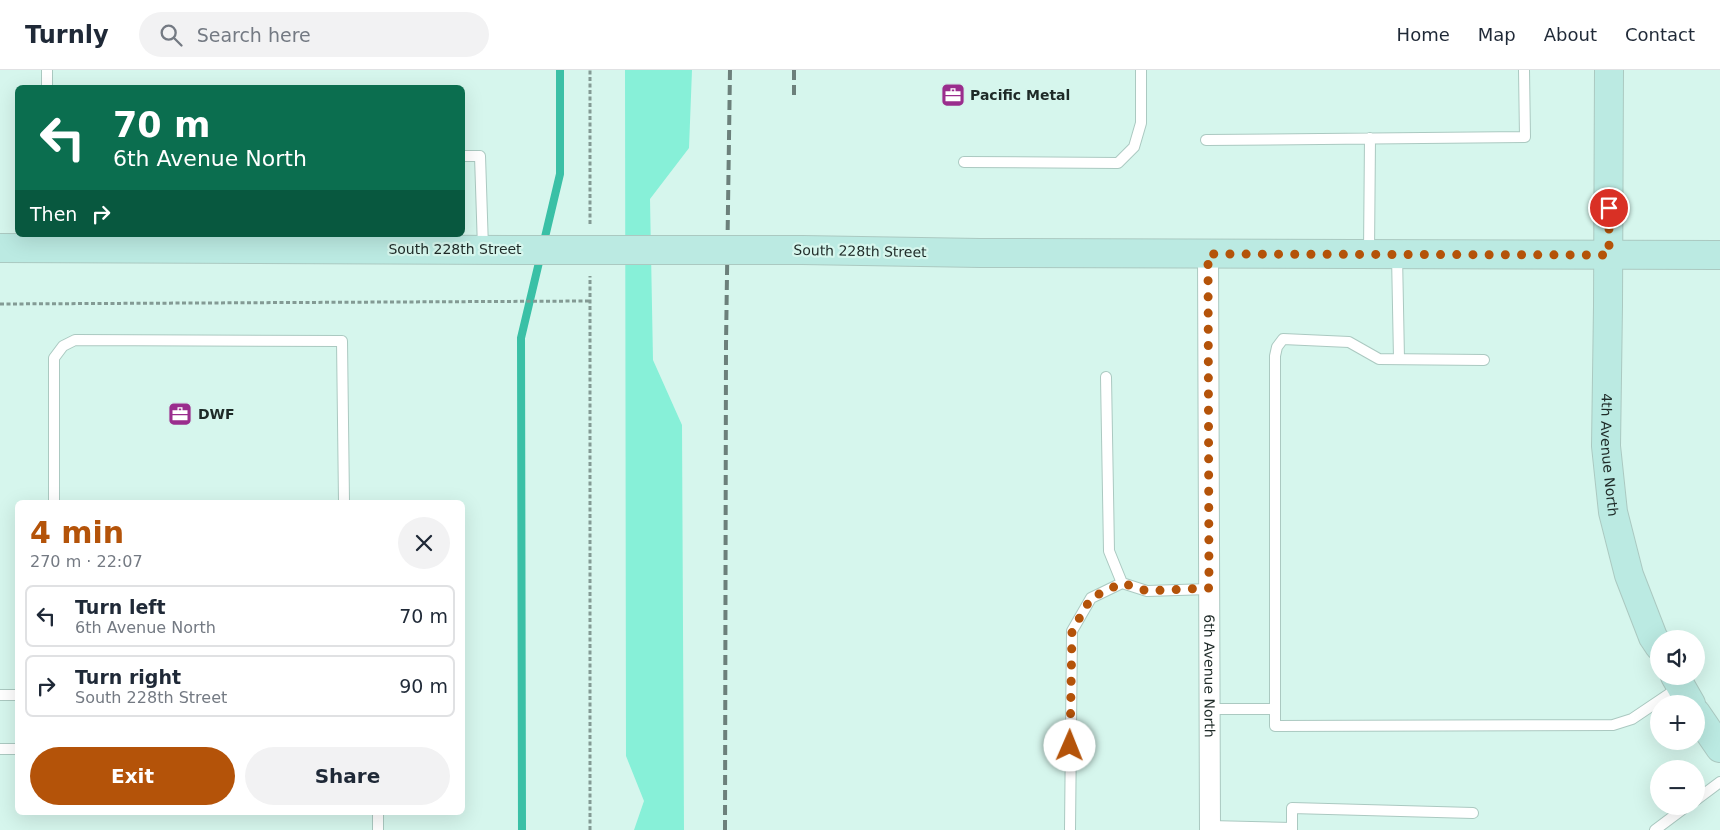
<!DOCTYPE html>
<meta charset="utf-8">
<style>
:root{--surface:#fff;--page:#f2f2f3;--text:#1f2937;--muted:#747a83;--line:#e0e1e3;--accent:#b45309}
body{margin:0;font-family:"DejaVu Sans",sans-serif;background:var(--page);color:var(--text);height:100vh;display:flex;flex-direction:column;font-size:19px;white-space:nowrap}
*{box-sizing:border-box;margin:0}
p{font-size:16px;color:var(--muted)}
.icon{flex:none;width:28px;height:28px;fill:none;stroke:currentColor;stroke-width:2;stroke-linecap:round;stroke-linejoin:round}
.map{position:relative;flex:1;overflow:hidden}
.panel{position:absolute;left:15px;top:430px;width:450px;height:315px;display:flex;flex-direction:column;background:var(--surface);border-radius:8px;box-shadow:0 5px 20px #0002}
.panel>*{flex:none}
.hud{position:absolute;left:15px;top:15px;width:450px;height:152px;border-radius:8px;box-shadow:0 5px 20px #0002;background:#0b6e4f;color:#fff;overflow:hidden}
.controls{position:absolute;left:1650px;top:560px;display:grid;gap:10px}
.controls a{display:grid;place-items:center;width:55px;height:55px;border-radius:50%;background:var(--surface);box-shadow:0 5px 20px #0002;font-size:25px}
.pin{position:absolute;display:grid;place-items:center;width:42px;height:42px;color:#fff;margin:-21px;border:2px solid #fff;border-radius:50%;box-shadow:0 1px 5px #0007}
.me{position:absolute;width:55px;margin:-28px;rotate:1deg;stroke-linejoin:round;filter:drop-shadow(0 0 4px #0008)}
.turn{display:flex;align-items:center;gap:18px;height:105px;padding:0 15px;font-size:22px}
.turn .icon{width:65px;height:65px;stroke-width:2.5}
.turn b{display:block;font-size:35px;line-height:42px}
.then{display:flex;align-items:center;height:48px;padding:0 15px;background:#0003;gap:10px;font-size:19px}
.round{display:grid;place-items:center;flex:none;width:52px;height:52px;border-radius:26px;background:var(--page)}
.head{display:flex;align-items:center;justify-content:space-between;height:85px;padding:0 15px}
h1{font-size:30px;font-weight:600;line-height:38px;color:var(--accent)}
.action{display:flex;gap:10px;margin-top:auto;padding:10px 15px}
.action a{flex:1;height:58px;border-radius:30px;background:var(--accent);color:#fff;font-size:20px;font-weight:600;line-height:58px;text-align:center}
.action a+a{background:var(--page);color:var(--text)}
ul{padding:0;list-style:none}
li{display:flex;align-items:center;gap:15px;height:62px;margin:0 10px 8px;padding:0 5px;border:2px solid var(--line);border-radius:8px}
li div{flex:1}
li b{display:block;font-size:19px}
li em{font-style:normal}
header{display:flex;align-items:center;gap:30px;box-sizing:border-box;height:70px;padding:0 25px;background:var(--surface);border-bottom:1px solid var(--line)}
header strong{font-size:24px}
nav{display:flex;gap:28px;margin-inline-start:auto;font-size:18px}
.search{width:350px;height:45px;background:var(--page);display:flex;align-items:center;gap:12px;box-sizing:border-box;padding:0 18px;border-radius:28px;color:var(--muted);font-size:19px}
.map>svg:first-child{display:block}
</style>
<header>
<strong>Turnly</strong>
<div class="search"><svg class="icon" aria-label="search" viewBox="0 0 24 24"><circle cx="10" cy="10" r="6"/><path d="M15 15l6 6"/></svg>Search here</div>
<nav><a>Home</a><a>Map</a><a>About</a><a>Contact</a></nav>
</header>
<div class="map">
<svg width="1720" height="760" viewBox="0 0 1720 760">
<rect width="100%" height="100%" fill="#d6f6ed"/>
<path fill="#87f0d8" d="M625 0H692L689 78 650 129 653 290 682 355 684 760H634L644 731 626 686Z"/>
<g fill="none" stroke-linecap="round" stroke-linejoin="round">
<path stroke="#3ac0a6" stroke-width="8" d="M522 760 521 268 560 104V0"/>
<g stroke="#abc9c1" stroke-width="12">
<path id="lane" d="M47 0V18
M1206 70 1525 67 1524 0
M462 86H480L483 178
M964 92 1118 93 1134 77 1141 53V0
M1369 182 1370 68
M1397 185 1399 289
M1484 290 1379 289 1349 272 1283 269 1277 277 1275 286V656L1613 655 1632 649 1681 616
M1106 307 1109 481 1122 513 1147 521 1209 519
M54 432V288L63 276 75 270 342 271 344 432
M0 625H18
M1209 639H1275
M0 679H18
M1696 730 1720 712
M378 742V760
M1210 756 1292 758V760
M1292 758V738L1473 743
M1070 760 1072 561 1091 528 1122 513
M1655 760 1687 736"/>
</g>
<g stroke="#abc9c1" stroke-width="22">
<g id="street">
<path id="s1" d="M1208 184 1210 760"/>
</g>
</g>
<g stroke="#abc9c1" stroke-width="30">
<g id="secondary">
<path id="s2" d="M1609 0 1608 236 1606 376 1613 442 1629 505 1653 567 1659 576"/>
<path d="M0 178 517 180"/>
<path d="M802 180 980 183 1720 185"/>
<path d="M1675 606 1691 634"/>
<path d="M1696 643 1720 678"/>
</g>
</g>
<path stroke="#839a94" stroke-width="3" stroke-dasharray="4 2.5" stroke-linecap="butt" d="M590 154V0
M0 234 590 231
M590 760V206"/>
<use href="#lane" stroke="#fff" stroke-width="10"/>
<use href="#street" stroke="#fff" stroke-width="20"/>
<use href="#secondary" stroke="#bbeae2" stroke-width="28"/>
<path stroke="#6c807b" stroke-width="4" stroke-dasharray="10 5" stroke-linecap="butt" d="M794 0V29
M725 760 726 274 730 0"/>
<g stroke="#abc9c1" stroke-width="30" stroke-linecap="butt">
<path id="secondary-bridge" d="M517 180H802"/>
</g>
<use href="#secondary-bridge" stroke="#bbeae2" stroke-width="28"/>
</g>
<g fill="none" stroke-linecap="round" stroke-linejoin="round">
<path stroke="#b45309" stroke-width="9" stroke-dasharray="0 16.2" d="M1070 676 1072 561 1091 528 1122 513 1147 521 1209 518 1208 184 1609 185V138"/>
</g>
<defs>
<g id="office-square" transform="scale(1.25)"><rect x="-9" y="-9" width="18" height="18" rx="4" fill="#9a2d8d" stroke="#d6f6ed"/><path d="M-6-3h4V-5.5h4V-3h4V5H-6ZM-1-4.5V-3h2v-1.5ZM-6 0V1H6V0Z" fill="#fff"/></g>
</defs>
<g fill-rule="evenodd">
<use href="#office-square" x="953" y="25"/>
<use href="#office-square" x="180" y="344"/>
</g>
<g text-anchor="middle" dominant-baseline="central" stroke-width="4.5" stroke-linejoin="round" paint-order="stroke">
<g font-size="14" font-weight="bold" fill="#1e2a27" stroke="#d6f6ed" text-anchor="start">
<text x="970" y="25">Pacific Metal</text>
<text x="198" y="344">DWF</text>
</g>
<g font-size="14" fill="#1e2a27" stroke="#d6f6ed">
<text x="455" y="179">South 228th Street</text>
<text transform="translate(860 181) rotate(1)">South 228th Street</text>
<text stroke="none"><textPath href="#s2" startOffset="385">4th Avenue North</textPath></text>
<text stroke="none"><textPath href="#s1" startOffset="422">6th Avenue North</textPath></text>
</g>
</g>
</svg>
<div class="controls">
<a><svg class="icon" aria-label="sound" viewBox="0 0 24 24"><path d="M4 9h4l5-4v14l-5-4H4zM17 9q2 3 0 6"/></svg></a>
<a>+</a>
<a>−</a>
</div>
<div class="pin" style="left:1609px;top:138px;background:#d93025"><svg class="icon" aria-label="arrive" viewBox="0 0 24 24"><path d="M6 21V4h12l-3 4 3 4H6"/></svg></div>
<svg class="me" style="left:1070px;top:676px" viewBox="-20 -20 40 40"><circle r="19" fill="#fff"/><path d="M0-13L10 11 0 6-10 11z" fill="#b45309"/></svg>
<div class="hud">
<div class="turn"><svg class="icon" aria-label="left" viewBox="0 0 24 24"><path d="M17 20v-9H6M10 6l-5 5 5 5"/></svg><div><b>70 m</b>6th Avenue North</div></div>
<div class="then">Then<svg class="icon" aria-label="right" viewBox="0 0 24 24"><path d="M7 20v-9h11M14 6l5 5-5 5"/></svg></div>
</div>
<section class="panel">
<div class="head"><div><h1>4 min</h1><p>270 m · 22:07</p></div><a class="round"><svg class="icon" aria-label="close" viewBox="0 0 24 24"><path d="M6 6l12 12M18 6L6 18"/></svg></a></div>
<ul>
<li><svg class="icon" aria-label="left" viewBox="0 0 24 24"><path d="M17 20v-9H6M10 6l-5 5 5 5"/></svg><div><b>Turn left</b><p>6th Avenue North</p></div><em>70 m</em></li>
<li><svg class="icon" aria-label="right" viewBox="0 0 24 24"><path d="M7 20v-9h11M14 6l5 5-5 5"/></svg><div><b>Turn right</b><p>South 228th Street</p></div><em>90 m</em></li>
</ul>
<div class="action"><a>Exit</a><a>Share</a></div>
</section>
</div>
